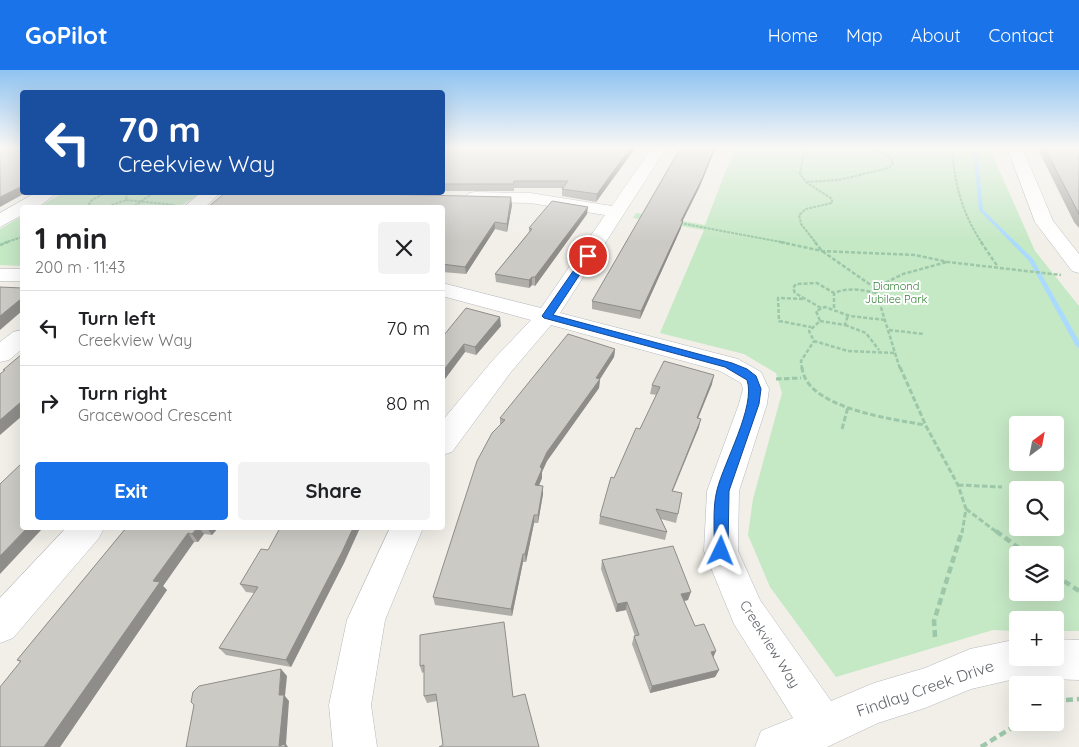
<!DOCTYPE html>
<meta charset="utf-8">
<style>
:root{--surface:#fff;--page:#f2f2f2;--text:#202124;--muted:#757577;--line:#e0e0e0;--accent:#1a73e8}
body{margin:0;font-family:Quicksand,sans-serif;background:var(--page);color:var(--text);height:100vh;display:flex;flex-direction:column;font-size:19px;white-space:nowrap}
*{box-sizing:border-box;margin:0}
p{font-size:16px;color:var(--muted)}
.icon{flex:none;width:28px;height:28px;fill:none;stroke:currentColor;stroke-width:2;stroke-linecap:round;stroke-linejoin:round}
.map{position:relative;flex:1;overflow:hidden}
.details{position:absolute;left:20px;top:135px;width:425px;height:325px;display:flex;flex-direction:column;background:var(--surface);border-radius:5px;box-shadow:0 5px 20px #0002}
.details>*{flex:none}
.hud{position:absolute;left:20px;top:20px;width:425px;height:105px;border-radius:5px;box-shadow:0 5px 20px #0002;background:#1a4fa0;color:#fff;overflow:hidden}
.needle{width:32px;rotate:32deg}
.buttons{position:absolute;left:1009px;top:346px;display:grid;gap:10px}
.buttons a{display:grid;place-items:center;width:55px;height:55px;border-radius:5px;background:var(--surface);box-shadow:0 5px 20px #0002;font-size:25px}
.pin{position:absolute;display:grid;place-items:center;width:42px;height:42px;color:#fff;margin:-21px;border:2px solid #fff;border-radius:50%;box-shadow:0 1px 5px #0007}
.me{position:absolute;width:55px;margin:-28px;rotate:2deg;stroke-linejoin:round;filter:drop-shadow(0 0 4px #0008)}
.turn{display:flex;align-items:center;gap:18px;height:105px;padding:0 15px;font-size:22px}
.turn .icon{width:65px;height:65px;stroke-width:2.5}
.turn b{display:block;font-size:35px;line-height:42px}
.round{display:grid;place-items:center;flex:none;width:52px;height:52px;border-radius:5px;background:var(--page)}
.summary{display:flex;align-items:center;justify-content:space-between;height:85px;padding:0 15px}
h1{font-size:30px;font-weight:700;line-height:38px}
.action{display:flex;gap:10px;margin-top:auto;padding:10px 15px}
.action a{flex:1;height:58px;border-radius:5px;background:var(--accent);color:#fff;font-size:20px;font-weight:700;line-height:58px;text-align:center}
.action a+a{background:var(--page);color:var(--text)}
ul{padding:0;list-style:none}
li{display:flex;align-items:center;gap:15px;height:75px;padding:0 15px;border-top:1px solid var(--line)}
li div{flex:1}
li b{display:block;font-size:19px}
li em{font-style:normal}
header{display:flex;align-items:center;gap:30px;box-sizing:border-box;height:70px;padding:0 25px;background:var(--accent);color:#fff}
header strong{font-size:24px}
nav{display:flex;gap:28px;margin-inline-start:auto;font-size:18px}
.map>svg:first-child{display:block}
</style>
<header>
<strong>GoPilot</strong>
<nav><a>Home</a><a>Map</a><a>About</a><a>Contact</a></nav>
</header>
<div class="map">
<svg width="1079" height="677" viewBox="0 0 1079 677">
<rect width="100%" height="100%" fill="#f1efe8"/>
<path fill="#c5e8c5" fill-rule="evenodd" d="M735 77H989L1035 181 1079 236V561H1055V550H1018L1017 561 993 560 836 607 770 517 748 465 753 429 782 323 776 303 744 284 660 263 704 160 633 148 636 143 705 155ZM1018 355H1055V392H1018ZM1018 420H1055V458H1018ZM1018 485H1055V522H1018Z
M63 123H200L179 137 37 138Z
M22 146V196L0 195V159Z"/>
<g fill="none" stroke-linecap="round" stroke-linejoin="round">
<path fill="#aadaff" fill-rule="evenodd" d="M973 77H977L983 140 1033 189 1079 271V278L1076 276 1029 191 979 140Z"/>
<g stroke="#b5b8bc" stroke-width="1">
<path id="minor" d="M652 77H667L560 243 738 289 761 302 769 319 767 334 739 421 738 481 760 530 831 631 874 613 925 598 970 579 1018 569V588H1055V569L1079 570V610L1019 608 971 619 925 638 878 653 827 677H755L761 661 793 648 734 554 704 481 707 421 739 334 743 319 741 313 720 301 551 255 511 302 452 382 442 385V351L493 290 531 250 442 226V213L541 238 605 145 530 133 475 132 469 131 466 127 469 123 475 122 530 123 612 136Z
M1007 77H1022L1053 151 1079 184V203L1072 201 1035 152Z
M37 122H58L37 138H22V145L0 157V143Z
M201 122H221L204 138H183Z
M0 199H22V211H0Z
M22 260V279L9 290 0 292V272L13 262Z
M66 458H104L99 468 13 568 0 573V528Z
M390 458H423L385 550 371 635 377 677H333L329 635 347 550Z"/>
</g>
<path stroke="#9cc7a9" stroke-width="2" stroke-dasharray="3 1" stroke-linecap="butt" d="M811 77 803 85 800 104 806 112 832 129V133L806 139 799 145 801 154 816 173
M952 77C954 112 962 144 982 173
M807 112 839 110 888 98 893 94 891 88 873 77
M126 130 175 135
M86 138 92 130 107 122
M104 138 126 130 127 122
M131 138 155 122
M680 153 786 173
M4 173 22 167"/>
<path stroke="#9cc7a9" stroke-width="2.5" stroke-dasharray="4 2" stroke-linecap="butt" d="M780 172 822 181 915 185 948 192 1061 205
M815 172 822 181 875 218 900 299
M981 172 998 197
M0 175 8 172
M875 218 903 204 947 192
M803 229 778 228 779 251 811 257
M821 238 795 223 793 218 796 214 817 213 834 223
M834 238V223C849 217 862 220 877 223
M885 250 850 246 825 237 816 241 820 251 809 261 814 271 848 281 896 283
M820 251 845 255 848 245
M845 255 866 263 879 280
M889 260 924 264
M802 299 801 291 814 271"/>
<path stroke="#9cc7a9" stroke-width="3" stroke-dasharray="5.5 2.5" stroke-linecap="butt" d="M802 297C805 338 892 349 925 355
M900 297 926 356 958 415 966 439 962 463
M776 309 801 308
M842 359 848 337
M958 415 1002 417
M966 439 998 463"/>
<path stroke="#9cc7a9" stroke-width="4.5" stroke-dasharray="7 4" stroke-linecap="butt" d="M996 461 1028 485
M1055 505 1079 521
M935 567 934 551 962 461
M1055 631 1079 629
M981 677 1021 652"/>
<use href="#minor" fill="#fff" fill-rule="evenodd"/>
</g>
<path fill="#afaea9" d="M442 77H636L596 132 562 126V118H514V121H442Z
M1037 77H1079V158L1074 152Z
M700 116 682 152 681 158 640 249 592 239V231Z
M512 135 507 162 495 159 466 204 442 202V138Z
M587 144 535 216 532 215 529 218 496 212 495 204 529 162V158Z
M501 256 476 285 465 282 442 313V264L444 265Z
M615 279 614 287 600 309 599 318 547 391 542 402V408L539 416H543V424L538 453H534L526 492H523L512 546 435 535 433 527 500 355V348Z
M712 314 698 348 699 357 673 421 678 444 676 453 661 449 667 462 665 470 599 454 600 446 640 359 657 325 650 324 652 315Z
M126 458H218L212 465 204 464 198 472H194L163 516 167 520 60 677H0L20 592 17 590Z
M268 480 345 491 291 597 226 585 219 578 254 523 246 522 240 514Z
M602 490 688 530 684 531 695 556 713 587 719 600 715 607 650 623 632 574 634 566H635L626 540 616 542 601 499Z
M504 552 443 675 437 631 427 633 424 626V602L422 603 420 596Z"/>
<path fill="#8f8d8a" d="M631 77H636L596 132 597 124Z
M715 77H716L700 116 682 152 681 158 640 249 641 241 681 151Z
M22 116V122H27L0 137V127Z
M511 127 512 135 507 162V154Z
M588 137 587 144 535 216V207Z
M495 152V159L466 204 465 197Z
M532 207V215L529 218V210Z
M22 228V241L0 260V246Z
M500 247 501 256 476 285 475 277Z
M464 274 465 282 442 313V302Z
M615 279 614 287 600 309 599 318 547 391 542 402V408L535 424V415L540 397 547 382Z
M714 305 712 314 695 356 697 348Z
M22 331V346L0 365V350Z
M701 349 699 357 669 429 672 421Z
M543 416V424L538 453V445Z
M534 445V453L526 492 525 484Z
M27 458H43L0 504V486Z
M197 458H199L204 464 198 472 192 464Z
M207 458H218L212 465Z
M353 458H360L345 491 291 597 286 590Z
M188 463 194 472 163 516 167 520 60 677H44L153 511Z
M523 484V492L512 546 511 539Z
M691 522 688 530 678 532 681 524Z
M627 532 626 540 616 542 617 534Z
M716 581 713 588 711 582Z
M281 599 287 606 285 626 289 631 286 674 288 677H281L279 676V625Z
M719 600 715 607 650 623 652 616Z"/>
<path fill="#cccac5" stroke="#8f8d8a" d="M0 77H22V116L0 127Z
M442 77H631L597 124 562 119 568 111H514V114H442Z
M681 77H715L702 109 681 151H683L641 241 592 231Z
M1044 77H1079V145V144Z
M226 122H277L511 127 507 154 495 152 465 197 442 194V138H207Z
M552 131 588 137 535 207H532L529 210 495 204 532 159 529 158Z
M0 217 22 218V228L0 246Z
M466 238 500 247 475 277 464 274 442 302V264L444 265Z
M568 264 615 279 596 308 600 309 547 382 540 397 542 399 535 415 543 416 538 445H534L525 484H523L511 539 433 527 477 391 492 363 505 350 500 348Z
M22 284V331L0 350V304L5 300H3Z
M664 291 714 305 697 348 701 349 672 421 682 423 678 444 656 439 667 462 600 446 611 407 614 408 636 358 640 359 660 317 652 315Z
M22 393V458H27L0 486V414Z
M126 458H197L192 464 188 463 153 511 160 512 44 677H0V617L21 591 17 590Z
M280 458H353L342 482 286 590 219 578 258 517 240 514 261 479 268 480Z
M673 476 691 522 681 524 695 556 704 554 716 581 711 582 719 600 652 616 634 566 639 565 627 532 617 534 602 490Z
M504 552 513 627 525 624 539 677H439L443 675 436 624 424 626V595L420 596V565Z
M281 599 279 625H284L279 676 285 674V677H186L194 635 191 632 193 622 199 616Z"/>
<linearGradient id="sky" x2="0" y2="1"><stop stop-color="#8fc3f1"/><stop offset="0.45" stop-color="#f9f8f5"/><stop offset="1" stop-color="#f9f8f5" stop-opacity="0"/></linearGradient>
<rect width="1079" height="172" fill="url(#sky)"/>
<path fill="#1a73e8" stroke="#114b97" d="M585 184 592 186 553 245 732 293 747 299 756 306 761 319 759 334 729 421 728 481 726 486 721 488 716 486 714 481C715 462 712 439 717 420 724 392 756 336 747 310L725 297 544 248 542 246Z"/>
<g text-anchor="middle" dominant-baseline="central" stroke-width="4" stroke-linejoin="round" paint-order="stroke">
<g font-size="11" fill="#348238" stroke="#fff">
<text x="896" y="216">Diamond<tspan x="896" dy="13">Jubilee Park</tspan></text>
</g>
<g font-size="14" fill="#5f6368" stroke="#fff">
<text transform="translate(770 574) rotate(58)">Creekview Way</text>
</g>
<g font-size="16" fill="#5f6368" stroke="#fff">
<text transform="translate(925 618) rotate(-19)">Findlay Creek Drive</text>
</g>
</g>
</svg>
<div class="buttons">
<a><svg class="needle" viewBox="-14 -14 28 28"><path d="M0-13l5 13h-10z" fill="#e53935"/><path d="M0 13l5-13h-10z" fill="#757577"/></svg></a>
<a><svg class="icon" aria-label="search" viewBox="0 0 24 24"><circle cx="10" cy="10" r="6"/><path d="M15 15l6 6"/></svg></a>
<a><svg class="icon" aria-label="layers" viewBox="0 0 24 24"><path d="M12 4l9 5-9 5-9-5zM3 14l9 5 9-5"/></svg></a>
<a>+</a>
<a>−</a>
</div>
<div class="pin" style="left:588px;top:186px;background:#d93025"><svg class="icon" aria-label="arrive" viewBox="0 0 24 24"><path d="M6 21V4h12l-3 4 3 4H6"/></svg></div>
<svg class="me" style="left:721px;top:481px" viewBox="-20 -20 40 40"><path d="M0-17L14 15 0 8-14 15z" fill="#1a73e8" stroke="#fff" stroke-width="4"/></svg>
<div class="hud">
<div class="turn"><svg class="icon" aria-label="left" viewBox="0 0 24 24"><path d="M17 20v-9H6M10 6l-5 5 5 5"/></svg><div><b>70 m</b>Creekview Way</div></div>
</div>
<section class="details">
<div class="summary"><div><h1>1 min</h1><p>200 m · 11:43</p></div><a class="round"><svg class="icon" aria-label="close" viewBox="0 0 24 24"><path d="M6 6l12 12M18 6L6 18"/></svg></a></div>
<ul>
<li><svg class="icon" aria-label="left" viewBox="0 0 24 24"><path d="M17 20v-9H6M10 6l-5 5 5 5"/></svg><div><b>Turn left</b><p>Creekview Way</p></div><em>70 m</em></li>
<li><svg class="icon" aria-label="right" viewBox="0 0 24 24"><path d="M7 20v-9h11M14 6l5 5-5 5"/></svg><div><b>Turn right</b><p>Gracewood Crescent</p></div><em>80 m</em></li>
</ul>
<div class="action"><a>Exit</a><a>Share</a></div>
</section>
</div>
